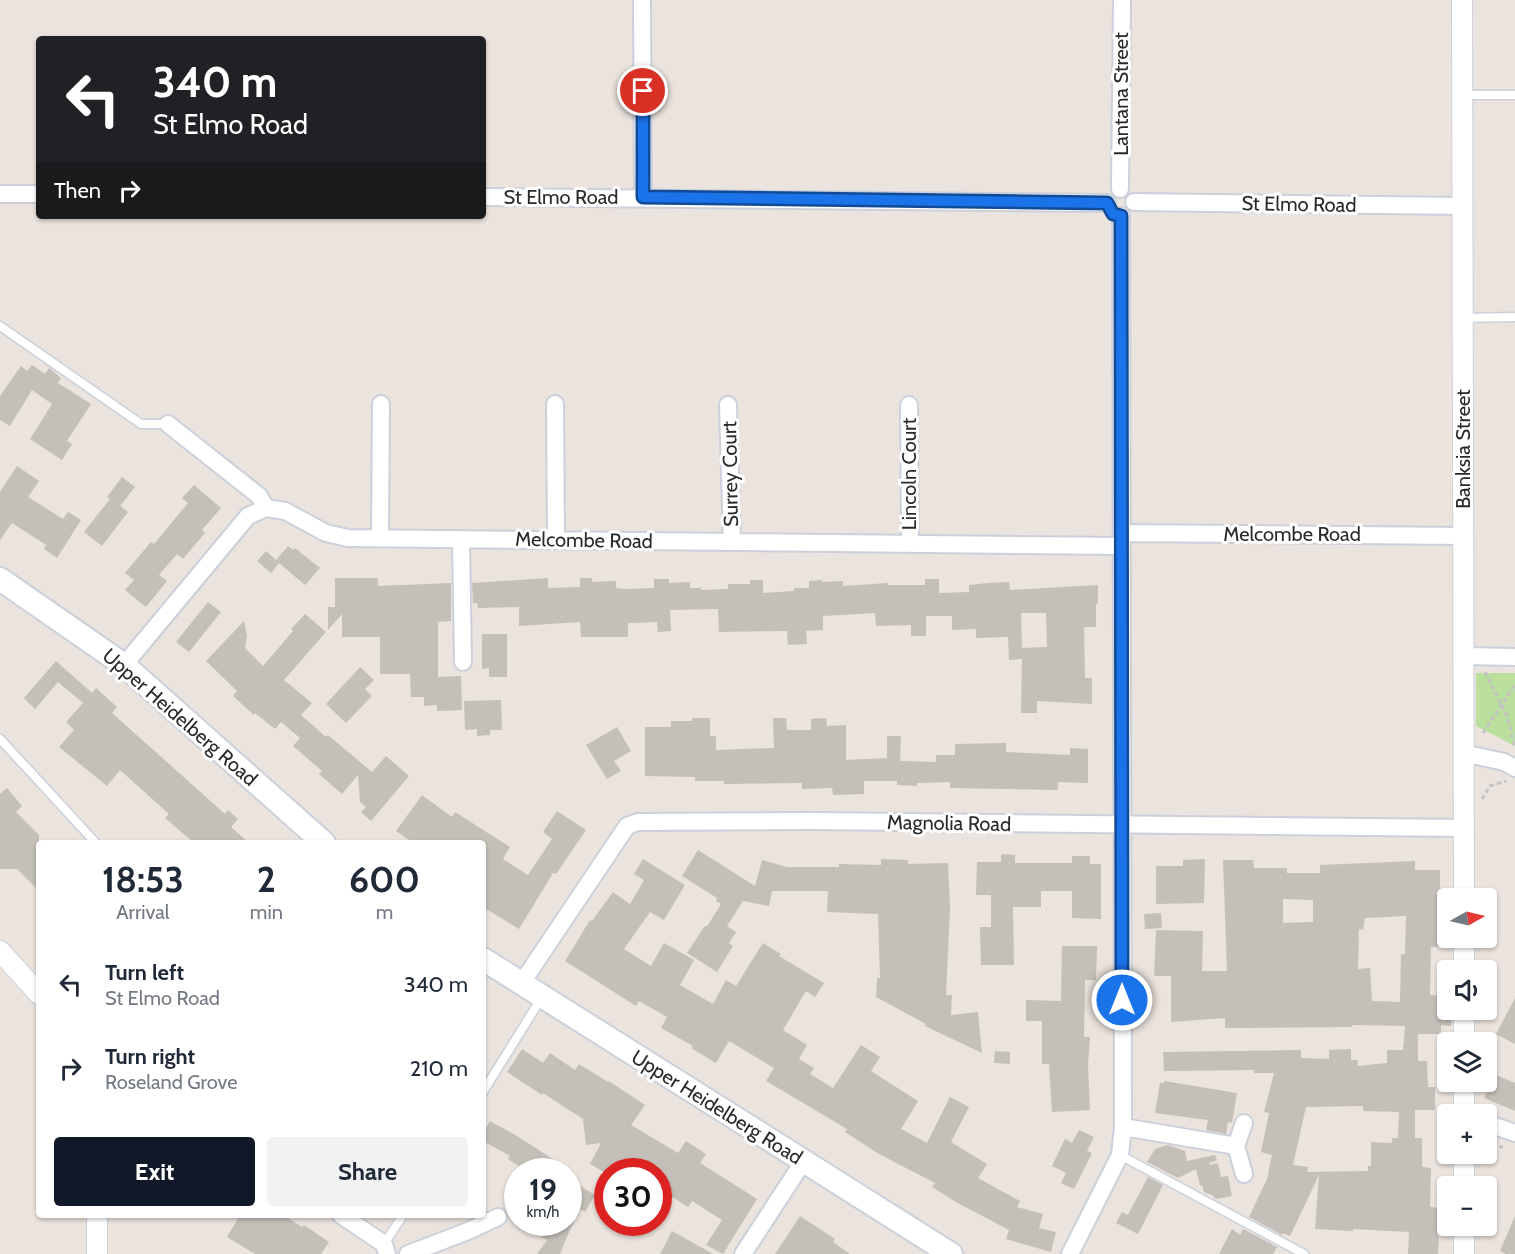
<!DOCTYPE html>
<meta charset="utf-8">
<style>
:root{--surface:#fff;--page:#f2f2f3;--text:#1f2937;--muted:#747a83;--accent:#111827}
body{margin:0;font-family:Cabin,sans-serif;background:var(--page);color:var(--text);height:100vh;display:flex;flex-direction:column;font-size:22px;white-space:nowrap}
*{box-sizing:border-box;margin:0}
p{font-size:20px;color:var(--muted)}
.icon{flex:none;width:33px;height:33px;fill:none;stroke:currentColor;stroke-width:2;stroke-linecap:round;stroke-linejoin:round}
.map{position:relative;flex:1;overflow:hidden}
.sheet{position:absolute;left:36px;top:840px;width:450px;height:378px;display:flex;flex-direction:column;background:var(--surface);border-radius:6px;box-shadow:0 2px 4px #0004}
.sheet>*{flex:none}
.top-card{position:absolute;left:36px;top:36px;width:450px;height:183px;border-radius:6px;box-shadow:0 2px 4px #0004;background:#202124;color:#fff;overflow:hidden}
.needle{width:39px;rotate:82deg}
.buttons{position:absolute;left:1437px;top:888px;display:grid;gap:12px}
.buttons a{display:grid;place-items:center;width:60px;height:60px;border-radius:6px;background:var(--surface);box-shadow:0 2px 4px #0004;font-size:30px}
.speed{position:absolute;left:504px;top:1158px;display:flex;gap:12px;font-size:30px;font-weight:700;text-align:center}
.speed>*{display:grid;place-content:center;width:78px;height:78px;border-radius:50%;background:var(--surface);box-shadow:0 2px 4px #0004;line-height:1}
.speed small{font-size:15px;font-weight:400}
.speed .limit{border:9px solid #d22;background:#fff;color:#111}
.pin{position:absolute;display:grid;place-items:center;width:51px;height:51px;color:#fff;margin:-26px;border:3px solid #fff;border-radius:50%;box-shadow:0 2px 6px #0007}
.me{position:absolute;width:66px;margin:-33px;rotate:0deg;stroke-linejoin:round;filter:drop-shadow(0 0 4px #0008)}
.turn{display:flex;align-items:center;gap:21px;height:126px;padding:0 18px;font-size:27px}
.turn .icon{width:78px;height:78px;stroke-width:2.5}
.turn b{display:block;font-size:42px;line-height:51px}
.then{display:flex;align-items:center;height:57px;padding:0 18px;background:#0003;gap:12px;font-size:22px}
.eta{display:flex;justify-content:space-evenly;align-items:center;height:102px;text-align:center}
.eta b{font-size:36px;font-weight:800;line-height:42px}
.action{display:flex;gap:12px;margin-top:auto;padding:12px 18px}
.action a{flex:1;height:69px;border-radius:6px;background:var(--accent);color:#fff;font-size:24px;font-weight:800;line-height:69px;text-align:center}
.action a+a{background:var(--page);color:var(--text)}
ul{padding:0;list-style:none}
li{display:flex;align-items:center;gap:18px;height:84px;padding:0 18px}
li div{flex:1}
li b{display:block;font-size:22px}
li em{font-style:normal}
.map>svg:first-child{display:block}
</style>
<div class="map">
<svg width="1515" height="1254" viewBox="0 0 1515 1254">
<rect width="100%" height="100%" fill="#ebe3dd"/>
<path fill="#bbdf9d" d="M1476 673H1515V746L1476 726Z"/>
<path fill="#c4bfb9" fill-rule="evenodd" d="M32 365 45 374 49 368 61 378 58 383 91 404 67 441 72 444 62 460 30 439 52 404 32 390 10 426 0 420V396L21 366 27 371Z
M17 466 39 481 28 497 63 519 68 512 81 520 57 558 44 549 46 545 12 523 0 540V492Z
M122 477 135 487 120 506 128 512 102 546 84 532 110 499 107 497Z
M194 485 221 508 202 530 205 533 183 559 177 554 159 575 167 581 146 607 125 590 134 580 125 573 151 542 154 544 188 503 182 498Z
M288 546 293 550 295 548 320 568 305 585 279 563 271 573 257 561 266 551 276 560Z
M335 578H378V586L451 583V621L438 622V677L461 676 462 710 437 711V705L424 706V697H411L410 674H380V637H342V614L328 630V607H335Z
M548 578V588L580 587V578H592V582L616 581V588L625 589 654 588V579H669V583L690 582V588H701V590L728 589V584H750V580H763V593L794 591V588H809V581L822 580V582L843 581V586L888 583V585H925V579H939V593L969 592V585L988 583 1009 582 1010 590 1098 585V603L1096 604V627H1084L1085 678H1092V704L1037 701V713H1021L1022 659 1009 660 1008 637 976 638V629L952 630V616H926V636H911V625L876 626 875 613 823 616V630L806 631 807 644 788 645 787 631 719 632 718 609 670 610 671 631 658 632 657 622 628 623V637H581L580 622 519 626V607L478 608 477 603H473L472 583ZM1021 613H1046L1047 647 1022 648Z
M208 602 221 612 189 652 176 642Z
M305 614 326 632 284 680 312 703 301 715 326 737 328 735 372 772 386 756 409 776 371 821 361 812 366 807 360 802 358 775 342 794 319 774 322 771 293 746 300 738 281 722 275 729 255 713 254 715 233 696 237 691 206 661 244 621 247 636 245 648 263 666 293 631 291 629Z
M482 634H507V677H489V668L482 669Z
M56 661 92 693 96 688 117 707 112 713 225 814 228 810 238 819 231 827 249 843H194L165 818 169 814 120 770 107 786 59 747 74 730 66 722 83 703 58 682 35 709 24 698Z
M360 667 374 680 365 689 372 696 346 723 326 704Z
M501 700 502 730H490V735L477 736V729L465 730 464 701Z
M692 718H710V736H716V750L774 748 773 718H786L787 730H811V719L826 718 827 726 846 725V760L887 758V736H901L900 761 936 762V755H955V744L1006 743V752L1070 755V748L1088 749V783L1058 782V790L950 788V782L917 783V786L897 785V781H864V794L833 795 832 788 802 789V783L724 784V781H695V777L645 776V727H671V721H692Z
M617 727 631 751 614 761 621 771 607 779 586 745Z
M7 788 22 806 16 812 39 835V891L17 869H0V794Z
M422 795 452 817 455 812 510 847 503 859 528 875 552 839 543 832 557 811 586 830 556 874 553 873 519 929 483 907V843H413L396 831Z
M698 850 755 886 762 860 787 867H839V864L881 865V859L908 860V864L948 863 950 908 946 995H952L951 1015 978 1012 982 1053 925 1026 926 1024 876 997 877 978H880L878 914 827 912 828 891H772L769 906 743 901 727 926 736 932 729 943 733 946 717 972 687 953 704 927 708 925 721 904 716 901 717 898 682 876Z
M1001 854 1015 855V863H1072V856H1090V864H1101V919L1072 918V891H1041V907H1013L1014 965H981L980 927H991V895H976L977 862H1001Z
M643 859 685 885 664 920 650 912 624 949 651 966 664 943 694 960 680 985 713 1004 726 980 736 986 763 943 781 954 779 956 824 983 815 997 806 991 783 1030 807 1045 799 1059 814 1068 810 1074 833 1088 861 1045 880 1057 871 1071 918 1101 901 1129 927 1143 950 1097 969 1107 951 1142 987 1164 978 1178 1020 1201 1017 1207 1043 1214 1039 1228 1056 1232 1051 1252 1006 1239 1009 1230 956 1202 932 1187 935 1183 879 1154 845 1132 847 1129 766 1081 774 1068 729 1041 716 1063 691 1048 693 1046 661 1028 667 1017 639 1001 636 1006 565 961 590 920 592 921 613 892 630 904 644 880 634 874Z
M1205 859 1204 903 1156 904V866H1183V860Z
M1223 860H1253L1254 868H1287V873H1320V865L1415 861V870H1440V888H1448V917H1443L1442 947H1431L1430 995 1448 996V1010H1452L1451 1026 1441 1025V1034H1418V1061H1427L1428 1087H1435V1110H1415V1138H1422V1167L1431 1168 1430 1207 1439 1208 1437 1236H1439L1438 1254H1408L1409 1232 1353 1229V1231L1315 1229 1319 1175 1290 1236 1283 1233 1282 1235 1249 1217 1267 1179 1272 1155 1261 1152 1269 1113 1264 1112 1274 1073H1254V1070L1164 1071 1163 1052 1301 1050V1058L1329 1059V1050L1351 1049V1060H1358L1357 1066 1387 1063V1050H1403L1405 1026 1352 1025V1027L1225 1028V1018L1171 1022V976H1154L1156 930 1203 931 1202 971H1227ZM1283 899 1313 900V922L1283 923ZM1406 916 1405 954H1401L1400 1002 1372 1001 1370 968 1358 969 1359 929 1363 930 1365 918ZM1363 1106V1111L1399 1112 1398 1138H1392V1143L1371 1142V1166H1368V1171L1307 1172 1308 1167 1293 1165 1306 1107Z
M1161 913 1162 928 1145 929 1144 914Z
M1062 946H1097L1096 980H1085L1084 1037H1090L1088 1065 1090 1110 1052 1112 1049 1064H1042V1021H1026V1000L1061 1001Z
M1515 998V1044L1496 1034Z
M522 1049 543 1063 550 1053 575 1070 579 1064 608 1082 609 1081 645 1105 631 1125 678 1153 686 1141 706 1154 700 1163 757 1199 723 1254 706 1245 722 1220 692 1201 688 1207 658 1188V1172H604L590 1164 601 1143 586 1145 583 1119 543 1093 542 1095 507 1072Z
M995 1051 1010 1052V1064L994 1063Z
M1494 1074 1515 1083V1111L1484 1098Z
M1164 1081 1237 1093 1232 1123 1228 1122 1226 1134 1206 1130 1208 1120 1155 1113 1160 1083H1164Z
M490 1121 517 1136 573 1172H528L508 1159 510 1156 483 1141V1133Z
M1079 1130 1094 1137 1087 1151 1092 1153 1074 1189 1061 1183 1066 1173 1052 1166 1065 1139 1072 1143Z
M1168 1145 1185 1151 1187 1161 1215 1155 1217 1160 1209 1163 1210 1165 1218 1163 1221 1177 1228 1176 1232 1196 1216 1199 1212 1195 1204 1192 1202 1185 1200 1186 1196 1169 1178 1178 1147 1162 1155 1149Z
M1148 1177 1163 1185 1138 1234 1116 1223 1122 1212 1128 1215Z
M577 1184 595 1195 585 1212 579 1208 560 1254H537L547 1240 541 1237 547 1222H568V1197Z
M240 1215H283L302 1227 304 1225 329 1242 321 1254H255L227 1237Z
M800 1216 835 1239 833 1242 850 1254H775Z
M1515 1216V1254H1506L1500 1251Z
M1232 1229 1240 1235 1243 1229 1277 1247 1273 1254H1219Z
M672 1231 713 1254H660Z"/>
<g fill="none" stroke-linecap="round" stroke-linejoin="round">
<g stroke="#cbd0db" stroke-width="11">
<path id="service" d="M1463 95H1515
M1463 318 1515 317
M0 326 141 424H168
M0 739 96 843
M483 1092 542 997
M1120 1155 1304 1254
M384 1244 403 1215"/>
</g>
<g stroke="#cbd0db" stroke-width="20">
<path id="minor" d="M642 0 643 197
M1120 189 1122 0
M0 194H39
M483 197 1107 203
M1134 202 1463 206
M555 404 556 540
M728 405 732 542
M909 405 910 543
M168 424 259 496 266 508
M1122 533 1463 536
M380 538 381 404
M461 539 463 662
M1464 656 1515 657
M124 665 248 516 266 508 285 511 326 533 348 538 1122 546
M1463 753 1504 762 1515 768
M521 984 627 826 638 822 812 821 1463 828
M1486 1123 1515 1133
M1123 1127 1236 1146 1244 1174
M1236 1146 1244 1123
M341 1215 384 1244 387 1254
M408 1254 468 1231 498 1217
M743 1254 803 1162
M1070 1254 1120 1155 1123 1127 1121 216"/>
</g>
<g stroke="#cbd0db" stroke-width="22">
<path id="tertiary" d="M1462 0 1464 898
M1464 938V970
M0 951 39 994
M1464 1010V1042
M1464 1082V1114
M1464 1154V1186
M97 1215V1254
M1464 1226V1254"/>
</g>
<g stroke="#cbd0db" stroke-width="26">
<path id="secondary" d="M0 579 124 665 324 843
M483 959 951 1254"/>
</g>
<path stroke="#c3c3c3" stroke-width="3" stroke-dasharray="4.5 3" stroke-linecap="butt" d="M1485 672 1507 716 1515 748
M1483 733 1515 684
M1482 799 1490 786 1506 781
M1481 1160 1492 1151 1503 1146"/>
<use href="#service" stroke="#fff" stroke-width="8"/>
<use href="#minor" stroke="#fff" stroke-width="16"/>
<use href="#tertiary" stroke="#fff" stroke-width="20"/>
<use href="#secondary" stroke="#fff" stroke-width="22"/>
</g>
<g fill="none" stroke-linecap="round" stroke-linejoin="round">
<g stroke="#114b97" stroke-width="15">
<path id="route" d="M643 91V197L1107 203 1113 214 1121 216 1122 1000"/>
</g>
<use href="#route" stroke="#1a73e8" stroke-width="10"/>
</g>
<g text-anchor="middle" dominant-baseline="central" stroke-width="6" stroke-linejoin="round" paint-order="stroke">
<g font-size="20" fill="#2a2a2a" stroke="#fff">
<text transform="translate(1121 94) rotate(-90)">Lantana Street</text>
<text x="561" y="197">St Elmo Road</text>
<text transform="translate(1299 204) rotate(1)">St Elmo Road</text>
<text transform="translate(1463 449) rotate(-90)">Banksia Street</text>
<text transform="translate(730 474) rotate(-91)">Surrey Court</text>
<text transform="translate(909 474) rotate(-90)">Lincoln Court</text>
<text x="1292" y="534">Melcombe Road</text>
<text transform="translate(584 540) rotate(1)">Melcombe Road</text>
<text transform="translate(180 717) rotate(41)">Upper Heidelberg Road</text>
<text transform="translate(949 823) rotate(1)">Magnolia Road</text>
<text transform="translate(717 1107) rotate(32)">Upper Heidelberg Road</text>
</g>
</g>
</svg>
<div class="buttons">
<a><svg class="needle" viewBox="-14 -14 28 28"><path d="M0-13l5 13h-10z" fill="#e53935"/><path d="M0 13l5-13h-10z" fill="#747a83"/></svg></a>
<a><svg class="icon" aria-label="sound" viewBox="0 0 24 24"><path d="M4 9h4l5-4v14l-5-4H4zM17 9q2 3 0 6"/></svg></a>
<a><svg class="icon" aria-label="layers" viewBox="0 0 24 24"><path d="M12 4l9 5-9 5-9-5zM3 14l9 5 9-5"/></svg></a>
<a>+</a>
<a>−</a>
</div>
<div class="speed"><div>19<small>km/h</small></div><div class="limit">30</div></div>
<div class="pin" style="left:643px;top:91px;background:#d93025"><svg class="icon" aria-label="arrive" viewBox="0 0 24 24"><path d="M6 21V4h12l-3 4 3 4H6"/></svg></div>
<svg class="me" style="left:1122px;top:1000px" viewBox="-20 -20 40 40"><circle r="17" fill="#1a73e8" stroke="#fff" stroke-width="3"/><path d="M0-11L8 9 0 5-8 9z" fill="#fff"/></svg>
<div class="top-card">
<div class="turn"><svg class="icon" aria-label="left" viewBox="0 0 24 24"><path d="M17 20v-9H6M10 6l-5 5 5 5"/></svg><div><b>340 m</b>St Elmo Road</div></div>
<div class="then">Then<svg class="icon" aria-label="right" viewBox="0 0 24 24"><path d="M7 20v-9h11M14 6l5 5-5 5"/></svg></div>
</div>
<section class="sheet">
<div class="eta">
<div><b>18:53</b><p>Arrival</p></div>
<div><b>2</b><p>min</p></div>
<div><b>600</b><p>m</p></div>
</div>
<ul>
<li><svg class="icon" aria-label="left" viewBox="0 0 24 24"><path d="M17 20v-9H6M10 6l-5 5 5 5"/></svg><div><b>Turn left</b><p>St Elmo Road</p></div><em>340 m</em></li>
<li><svg class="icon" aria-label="right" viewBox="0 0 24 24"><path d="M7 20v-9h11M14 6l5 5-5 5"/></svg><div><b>Turn right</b><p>Roseland Grove</p></div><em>210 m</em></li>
</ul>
<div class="action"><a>Exit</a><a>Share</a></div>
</section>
</div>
